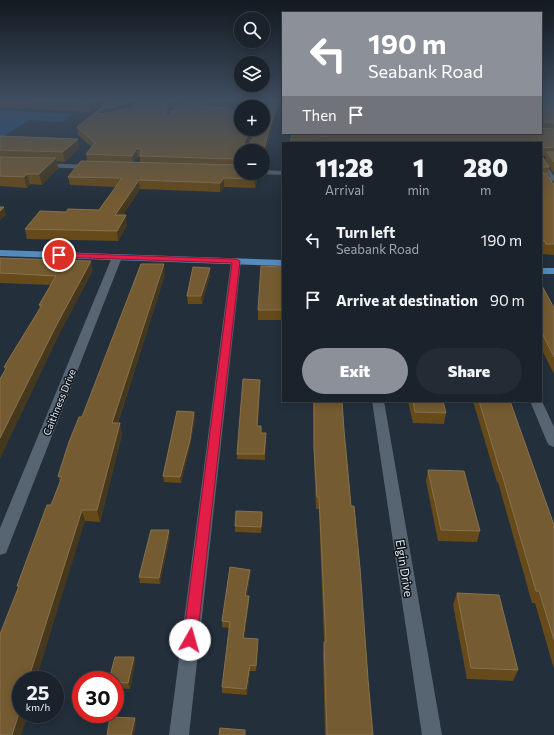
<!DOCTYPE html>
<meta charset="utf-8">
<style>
:root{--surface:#1a232c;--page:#232b34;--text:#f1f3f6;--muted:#9fa4a9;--line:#384048;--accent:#8c9099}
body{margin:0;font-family:Commissioner,sans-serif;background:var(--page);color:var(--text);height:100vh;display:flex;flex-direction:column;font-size:15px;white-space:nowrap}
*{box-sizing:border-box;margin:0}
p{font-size:13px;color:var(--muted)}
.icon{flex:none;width:22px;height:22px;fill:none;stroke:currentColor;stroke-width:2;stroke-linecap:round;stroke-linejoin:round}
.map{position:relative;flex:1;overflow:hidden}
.details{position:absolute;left:282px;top:142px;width:260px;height:260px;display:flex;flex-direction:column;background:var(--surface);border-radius:0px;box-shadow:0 2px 10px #0003,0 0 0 1px var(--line)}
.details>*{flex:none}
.guide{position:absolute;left:282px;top:12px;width:260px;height:122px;border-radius:0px;box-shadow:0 2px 10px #0003,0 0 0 1px var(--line);background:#8c9099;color:#fff;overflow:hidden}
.tools{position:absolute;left:234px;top:12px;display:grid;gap:8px}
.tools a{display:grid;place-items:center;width:36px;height:36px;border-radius:50%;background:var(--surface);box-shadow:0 2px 10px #0003,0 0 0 1px var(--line);font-size:20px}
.speed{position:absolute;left:12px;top:671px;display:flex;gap:8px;font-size:20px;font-weight:700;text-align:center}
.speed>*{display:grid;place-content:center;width:52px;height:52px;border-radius:50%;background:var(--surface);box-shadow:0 2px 10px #0003,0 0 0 1px var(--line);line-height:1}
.speed small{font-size:10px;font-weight:400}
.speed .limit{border:6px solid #d22;background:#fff;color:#111}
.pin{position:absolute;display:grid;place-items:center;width:34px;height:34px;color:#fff;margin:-17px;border:2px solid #fff;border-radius:50%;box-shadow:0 1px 4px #0007}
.me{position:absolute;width:44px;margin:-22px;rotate:7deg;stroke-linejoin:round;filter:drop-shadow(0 0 3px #0008)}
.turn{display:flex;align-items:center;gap:14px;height:84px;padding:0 20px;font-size:18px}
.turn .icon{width:52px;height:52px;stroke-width:2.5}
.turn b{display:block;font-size:28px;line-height:34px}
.then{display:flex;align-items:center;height:38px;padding:0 20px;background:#0003;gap:8px;font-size:15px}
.eta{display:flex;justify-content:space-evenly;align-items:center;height:68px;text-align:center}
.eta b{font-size:24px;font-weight:800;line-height:28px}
.button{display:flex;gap:8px;margin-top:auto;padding:8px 20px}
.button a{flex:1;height:46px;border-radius:24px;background:var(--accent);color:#fff;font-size:16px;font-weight:800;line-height:46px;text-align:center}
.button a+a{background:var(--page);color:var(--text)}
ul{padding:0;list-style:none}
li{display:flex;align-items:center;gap:12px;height:60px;padding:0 20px}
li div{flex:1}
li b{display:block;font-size:15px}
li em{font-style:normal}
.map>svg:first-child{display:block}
</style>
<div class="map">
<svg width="554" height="735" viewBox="0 0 554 735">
<rect width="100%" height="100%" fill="#232f3b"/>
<path fill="#1c5382" d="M0 110 74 114 63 122 29 120 1 138H0Z"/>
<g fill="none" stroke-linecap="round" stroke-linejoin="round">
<path fill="#576472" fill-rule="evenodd" d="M541 160H543L554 176V180H552L541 164Z"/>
<path fill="#576472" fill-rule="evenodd" d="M186 104 192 107 174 113 173 121 168 122 169 111Z
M241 108V112L237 113 241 116V121L229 112Z
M317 133H323L324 143H318Z
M39 163 92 165 96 167 92 169 42 167H39Z
M263 170 283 171V175L260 174 263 173Z
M541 177H554V181H541Z
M117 254 122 257 8 548 6 553 0 555V528L112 257Z
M236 258 241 261 189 735H169L231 261Z
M541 399 554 427V447L549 445 547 442 530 401H541Z
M372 401H384L442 735H422Z"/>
<path fill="#548bbe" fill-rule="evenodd" d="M0 250 283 260V266L0 256Z
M541 268H554V274H541Z"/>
</g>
<path fill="#674a19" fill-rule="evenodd" d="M0 100H108L90 112 0 107Z
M111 100H135L136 103 181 100V104L207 107 186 103 184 100H250L249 101H252L280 100 263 159V151H241V162H238L237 165 259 173 255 188 224 187 220 192 140 189 123 215 127 225 118 241 27 239 25 229 66 212 99 210 116 187 70 185 68 177 87 161 86 154 92 147 78 135 77 127ZM175 107 173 115 167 116 168 111ZM240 107 241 114 240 115 228 108ZM241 107 263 129H241ZM253 134 255 135 249 144H248ZM138 157H140V162H134Z
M541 100H554V174L545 160 546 156H542L549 167 547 175 554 184 553 182 554 178V255L543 254 542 251H541V143H290L317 136H324V133H541Z
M0 136 79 148 65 162 57 161 58 168 42 185 30 184 27 188 0 186Z
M0 258 93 270 59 334 0 458V379L5 370 4 367 40 308 39 305 51 285 0 283Z
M283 267V320H258V310Z
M210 268V275L202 304H188L187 296Z
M165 274 118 423 122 434 100 522 85 521 21 680V714H41V716H27L21 735 18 589 17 586 51 505 60 482 58 476 82 417Z
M541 284 554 308V374L541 348Z
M260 380 257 426 261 433 266 439 265 460 237 459V454Z
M313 401H342L344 430 373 735H325L323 654 324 642 319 509H316L314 460Z
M408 401H443L446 413 444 424 413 423Z
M473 401H510L554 525V669L535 603H532L498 482H497Z
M195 418 190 446 181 483 164 482 163 476Z
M428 470 480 531 477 542 438 541 426 481Z
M262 512 263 518 261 533 235 532V526Z
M170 536 160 584 140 583 139 577Z
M250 570V575L247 596H249V602L244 638 258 639V645L256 671H250L247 695 222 693V687L229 628 222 627V621Z
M457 593 518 670 513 681 467 679 453 605Z
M134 657 135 663 130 689 115 688V680Z"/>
<path fill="#46381d" d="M93 100H108L90 112 89 103Z
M131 100H135L136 103 127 112 99 120 98 113 99 110Z
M175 100H181V104L168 111 167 122 166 114 167 104Z
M236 100H241V107L227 108V101Z
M278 100H280L263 159V151Z
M543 122 541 130V123Z
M251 129H253V134L244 151 243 144Z
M78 139 79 148 65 162 63 152Z
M137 148 138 157 133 164 132 156Z
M238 153H241V162H238L236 167 235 159Z
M56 158 58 168 42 185 39 174Z
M256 173H259L255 188 254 179Z
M27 174 30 184 27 188 24 177Z
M224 178V187L220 192V183Z
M139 180 140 189 117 224 115 215Z
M4 207 6 215 0 221V211Z
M126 215 127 225 118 241 117 231Z
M91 261 93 270 59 334 0 458V438L57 324Z
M164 264 165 274 114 434 112 423Z
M210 268V275L202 304 201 296Z
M260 380V385L257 431V426Z
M194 412 195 418 190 446 181 483 180 477Z
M120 423 122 434 100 522 97 510Z
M82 510 85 521 36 680H28Z
M262 512 263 518 261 533V527Z
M169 530 170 536 160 584 159 578Z
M250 570V575L246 602 245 596Z
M249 596V602L244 644 243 638Z
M258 639V645L256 671V666Z
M134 657 135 663 130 689 128 683Z
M250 665V671L247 695 246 689Z
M21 707V714H26L27 716 21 735H12Z
M135 718 136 724 134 735H131Z"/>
<path fill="#755b31" stroke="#86724f" d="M32 100H93L89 103Z
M111 100H131L126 104 99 110 98 113 101 114 129 109 139 100H175L167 104 166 114 168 116 173 115 175 107 186 102 206 107 230 108 240 115 241 114V129H251L243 144H249L258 129H263V107H241L240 106H242V101L241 100 252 101 253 100H278L263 151H241V153H238L235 159 140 156 142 150 137 148 132 156 86 154 95 143 77 127Z
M206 100H236L227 101Z
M541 100H554V123L543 122 541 123Z
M541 128 554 129V147L542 148V156L549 167H542V172L547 174 553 184H554V244H546L545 241H541V143H290L292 133H317V136H325V133H541Z
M0 136 78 139 63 152 0 150Z
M547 152H554V162Z
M0 157 56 158 39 174H27L24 177 0 176Z
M81 161 241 165V173H256L254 179 224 178 220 183 139 180 115 215H126L117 231 25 229 40 211 66 212 68 209 99 210 122 178 68 177Z
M0 207H4L0 211Z
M0 258 91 261 57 324 0 438V379L7 367H4L42 305H39L56 276 0 273Z
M141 264H164L112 423H120L97 510H82L28 680H21V707L12 735H0V634L19 586H17L47 505H51L62 477 58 476 69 442 79 417H82Z
M261 266 283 267V310H258Z
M193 267 210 268 201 296H187Z
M541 284 554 308V357L541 331Z
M243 379 260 380 257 426H261V433H266L264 454H237Z
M314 401H342L344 430 351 506H354L360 568 368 679 373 735H327L324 642H326L319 497H317L314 448Z
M413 401H443L446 413 415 412Z
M479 401H510L554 525V640L539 591H536L501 471H500Z
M177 411 194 412 190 440 180 477 163 476Z
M428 470 464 471 480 531 441 530Z
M236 511 262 512 261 527 235 526Z
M151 530H169L159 578 139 577Z
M230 567 250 570 245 596H249L243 638 258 639 256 666 250 665 246 689 222 687 230 622 222 621Z
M457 593 499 595 518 670 471 668Z
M115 657H134L128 683 115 682V680H109Z
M110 717 135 718 131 735H107Z
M220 728 245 730V735H219Z"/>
<linearGradient id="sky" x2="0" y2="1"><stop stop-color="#131a20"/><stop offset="0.49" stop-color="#3f4d60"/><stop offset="1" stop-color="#3f4d60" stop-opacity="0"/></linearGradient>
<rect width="554" height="203" fill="url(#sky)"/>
<path fill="#e11d48" stroke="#92132f" d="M56 253 236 259 240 261 197 640 195 645 190 647 185 645 183 640 232 263 59 257 55 255Z"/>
<g text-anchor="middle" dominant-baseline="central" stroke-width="3" stroke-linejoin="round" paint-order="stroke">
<g font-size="10" fill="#e3ebf3" stroke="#11161c">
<text transform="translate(59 402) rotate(-68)">Caithness Drive</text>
</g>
<g font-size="12" fill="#e3ebf3" stroke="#11161c">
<text transform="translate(405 568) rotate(81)">Elgin Drive</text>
</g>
</g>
</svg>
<div class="tools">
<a><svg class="icon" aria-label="search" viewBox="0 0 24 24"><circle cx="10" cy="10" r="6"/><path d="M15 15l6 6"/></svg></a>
<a><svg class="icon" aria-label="layers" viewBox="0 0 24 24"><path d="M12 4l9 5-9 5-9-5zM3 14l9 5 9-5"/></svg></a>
<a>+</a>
<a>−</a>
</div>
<div class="speed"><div>25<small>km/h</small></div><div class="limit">30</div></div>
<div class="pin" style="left:59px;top:255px;background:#d93025"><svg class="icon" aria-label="arrive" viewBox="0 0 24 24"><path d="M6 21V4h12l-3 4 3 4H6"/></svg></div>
<svg class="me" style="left:190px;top:640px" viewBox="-20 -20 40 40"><circle r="19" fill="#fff"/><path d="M0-13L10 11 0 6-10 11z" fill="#e11d48"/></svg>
<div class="guide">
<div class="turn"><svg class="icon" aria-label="left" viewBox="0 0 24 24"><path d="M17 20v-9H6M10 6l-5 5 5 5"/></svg><div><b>190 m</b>Seabank Road</div></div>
<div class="then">Then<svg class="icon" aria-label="arrive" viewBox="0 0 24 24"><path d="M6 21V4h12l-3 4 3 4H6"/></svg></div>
</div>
<section class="details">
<div class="eta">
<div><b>11:28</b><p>Arrival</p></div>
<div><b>1</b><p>min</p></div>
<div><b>280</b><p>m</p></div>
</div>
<ul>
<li><svg class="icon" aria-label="left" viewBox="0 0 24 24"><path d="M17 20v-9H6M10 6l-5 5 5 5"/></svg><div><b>Turn left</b><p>Seabank Road</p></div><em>190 m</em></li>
<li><svg class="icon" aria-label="arrive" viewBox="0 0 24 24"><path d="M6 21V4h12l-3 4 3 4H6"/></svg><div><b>Arrive at destination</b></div><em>90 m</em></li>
</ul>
<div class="button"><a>Exit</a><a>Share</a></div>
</section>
</div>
